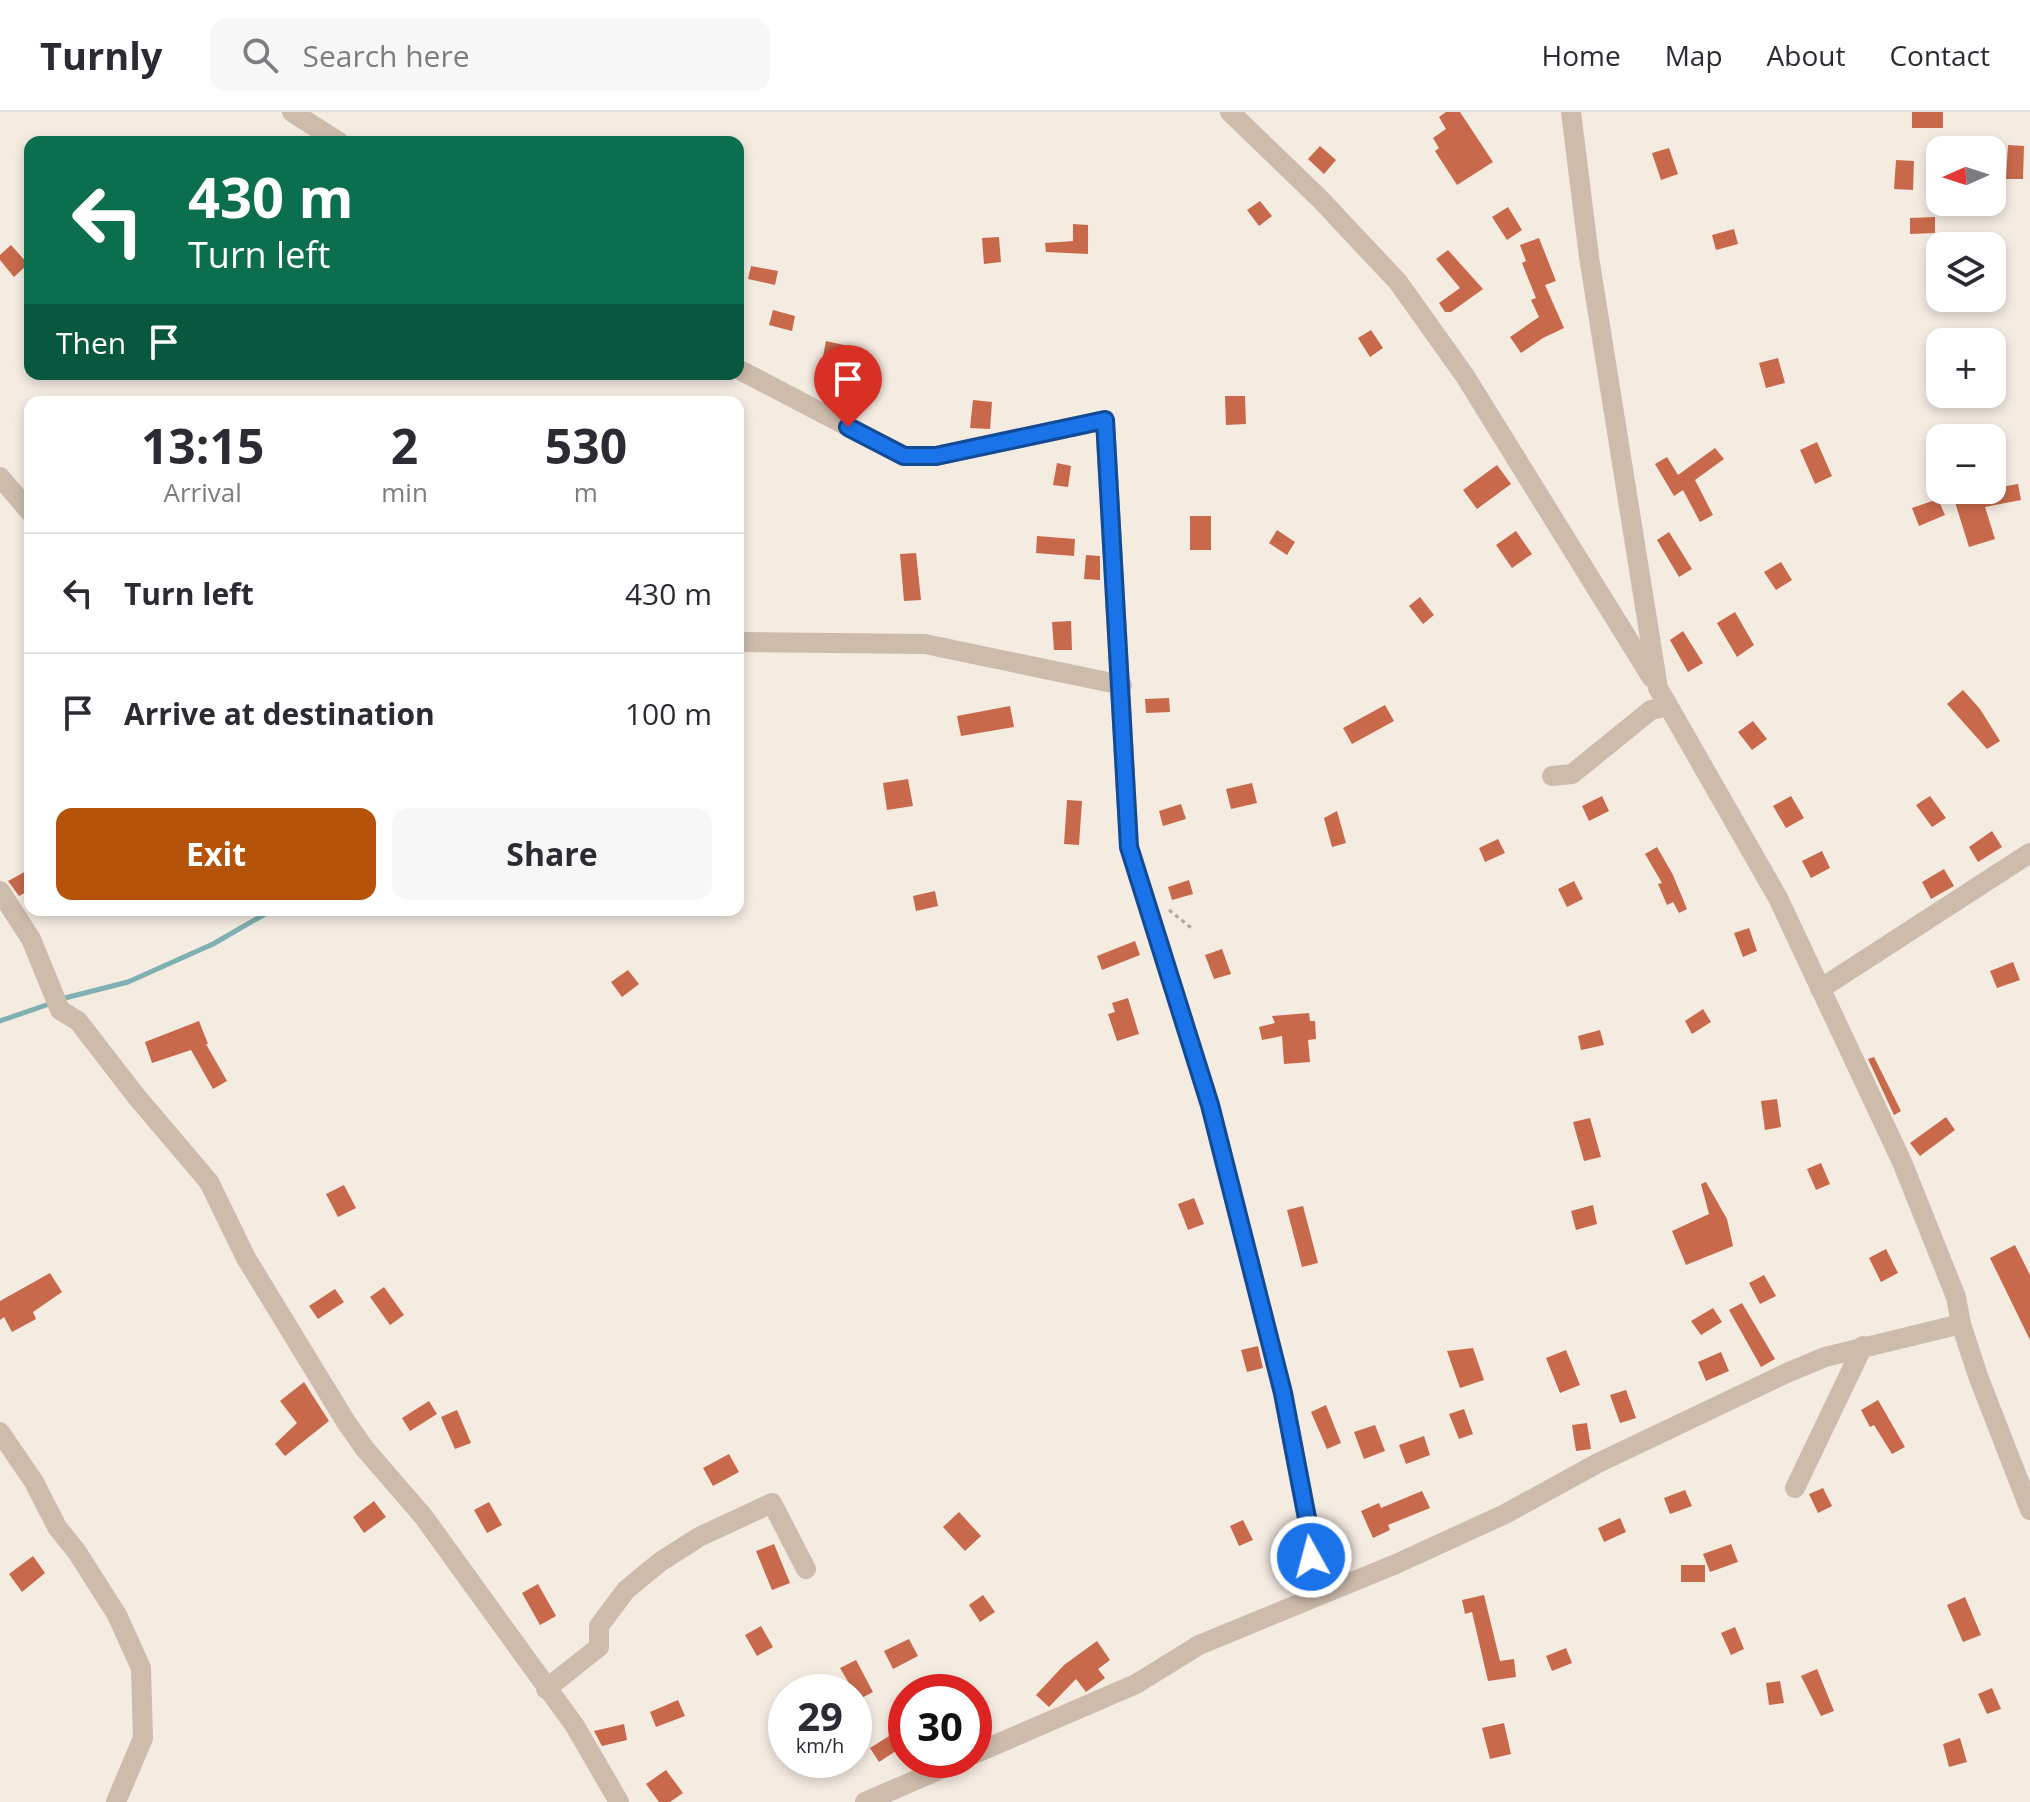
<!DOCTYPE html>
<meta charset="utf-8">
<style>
:root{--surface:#fff;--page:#f7f7f7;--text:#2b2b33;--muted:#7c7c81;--line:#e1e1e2;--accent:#b45309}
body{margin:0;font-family:"Open Sans",sans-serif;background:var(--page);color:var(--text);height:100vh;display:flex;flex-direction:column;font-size:30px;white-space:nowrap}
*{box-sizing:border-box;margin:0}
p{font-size:26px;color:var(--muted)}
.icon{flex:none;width:44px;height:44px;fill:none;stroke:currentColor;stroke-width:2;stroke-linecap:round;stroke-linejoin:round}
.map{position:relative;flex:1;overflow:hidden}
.panel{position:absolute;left:24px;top:284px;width:720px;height:520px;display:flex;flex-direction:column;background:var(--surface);border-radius:16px;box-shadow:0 4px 12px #0003}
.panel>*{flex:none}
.hud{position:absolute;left:24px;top:24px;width:720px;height:244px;border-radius:16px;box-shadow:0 4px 12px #0003;background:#0b6e4f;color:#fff;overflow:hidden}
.needle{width:52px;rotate:267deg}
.buttons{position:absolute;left:1926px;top:24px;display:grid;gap:16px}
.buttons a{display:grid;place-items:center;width:80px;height:80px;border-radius:16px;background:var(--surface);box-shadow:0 4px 12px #0003;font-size:40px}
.speed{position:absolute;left:768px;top:1562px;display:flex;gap:16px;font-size:40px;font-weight:700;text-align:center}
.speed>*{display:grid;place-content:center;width:104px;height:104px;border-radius:50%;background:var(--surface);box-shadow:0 4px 12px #0003;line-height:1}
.speed small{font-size:20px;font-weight:400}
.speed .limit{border:12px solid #d22;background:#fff;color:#111}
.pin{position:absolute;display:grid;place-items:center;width:68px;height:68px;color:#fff;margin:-82px -34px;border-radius:50% 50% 50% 0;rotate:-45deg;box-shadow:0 0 8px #0007}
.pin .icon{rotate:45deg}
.me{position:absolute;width:88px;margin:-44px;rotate:353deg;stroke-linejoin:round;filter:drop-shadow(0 0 6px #0008)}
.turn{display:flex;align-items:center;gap:28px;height:168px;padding:0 32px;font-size:36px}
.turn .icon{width:104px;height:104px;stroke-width:2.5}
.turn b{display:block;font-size:56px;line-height:68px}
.then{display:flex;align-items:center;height:76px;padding:0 32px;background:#0003;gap:16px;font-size:30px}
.eta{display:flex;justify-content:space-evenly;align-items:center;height:136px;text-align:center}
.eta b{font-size:48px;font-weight:700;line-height:56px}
.primary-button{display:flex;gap:16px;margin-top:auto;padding:16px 32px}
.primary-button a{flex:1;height:92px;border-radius:16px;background:var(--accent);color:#fff;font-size:32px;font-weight:700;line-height:92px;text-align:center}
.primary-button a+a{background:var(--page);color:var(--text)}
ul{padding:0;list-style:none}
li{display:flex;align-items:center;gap:24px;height:120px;padding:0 32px;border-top:2px solid var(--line)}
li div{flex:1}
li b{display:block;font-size:30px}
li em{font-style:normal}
header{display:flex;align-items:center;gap:48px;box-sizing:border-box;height:112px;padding:0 40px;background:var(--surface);border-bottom:2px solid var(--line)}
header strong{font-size:38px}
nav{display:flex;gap:44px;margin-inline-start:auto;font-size:28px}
.search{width:560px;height:72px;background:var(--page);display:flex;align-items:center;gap:20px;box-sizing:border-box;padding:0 28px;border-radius:16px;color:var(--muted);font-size:30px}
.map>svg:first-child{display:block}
</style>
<header>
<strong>Turnly</strong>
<div class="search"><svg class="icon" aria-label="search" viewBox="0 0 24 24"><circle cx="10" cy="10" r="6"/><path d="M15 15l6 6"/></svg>Search here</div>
<nav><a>Home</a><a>Map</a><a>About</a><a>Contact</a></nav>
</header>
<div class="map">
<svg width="2030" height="1690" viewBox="0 0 2030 1690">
<rect width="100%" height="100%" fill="#f4ebe1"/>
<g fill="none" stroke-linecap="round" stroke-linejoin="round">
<path stroke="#7fb0b2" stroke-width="5" d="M61 887 128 870 213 832 272 798
M0 909 52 891"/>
</g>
<path fill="#c8694b" d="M1446 0H1460L1493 50 1457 73 1435 39 1439 36 1433 26 1446 17 1439 5Z
M1912 0H1943V16H1912Z
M2008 33 2024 34 2023 67H2006Z
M1320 34 1336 48 1324 62 1308 47Z
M1669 36 1678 62 1661 68 1652 41Z
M1896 48 1914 49 1913 78 1894 77Z
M1260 89 1272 104 1259 114 1247 98Z
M1508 95 1522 118 1507 128 1492 105Z
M1935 105V121L1910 122V106Z
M1073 112 1088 113V142L1046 140 1045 131 1073 129Z
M1734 117 1738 132 1716 138 1712 123Z
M999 125 1001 150 984 152 982 126Z
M1539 126 1556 169 1545 173 1564 216 1543 226 1521 241 1510 225 1539 205 1531 188 1536 186 1522 151 1526 149 1520 133Z
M11 133 28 152 14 165 0 148V143Z
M1448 138 1483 177 1451 200H1445L1439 191 1460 176 1436 147Z
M751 154 778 159 775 173 748 167Z
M773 198 795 204 792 219 769 213Z
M1371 218 1383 236 1370 245 1358 226Z
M826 229 862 237 853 265 839 260 838 263 820 260Z
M1778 246 1785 271 1766 276 1759 251Z
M1225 284H1245L1246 312 1226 313Z
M973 288 992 290 990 317 970 316Z
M1817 330 1832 364 1815 372 1800 338Z
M1715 336 1724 347 1695 368 1713 403 1700 410 1683 378 1674 384 1655 352 1667 345 1678 363Z
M1057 351 1071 354 1068 375 1053 373Z
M1497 353 1511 372 1477 397 1463 378Z
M2018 372 2021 388 1985 395 1995 427 1969 435 1954 387 1984 378Z
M1938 387 1945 403 1919 414 1912 396Z
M1190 404H1211V438H1190Z
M1277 418 1295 430 1287 443 1269 431Z
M1516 419 1532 442 1512 456 1496 433Z
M1669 420 1692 457 1679 465 1657 428Z
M1037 424 1075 427 1074 444 1036 441Z
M916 441 921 488 904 489 900 442Z
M1086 443 1100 444V468L1084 467Z
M1781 450 1792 468 1776 478 1764 460Z
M1420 485 1434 503 1423 512 1409 494Z
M1735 500 1754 533 1737 545 1717 511Z
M1071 509 1072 538H1054L1052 510Z
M1683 519 1703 551 1688 560 1670 528Z
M1963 578 1980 597 2000 629 1987 637 1947 592Z
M1169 586 1170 600 1146 601 1145 587Z
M1385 593 1394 609 1352 632 1343 616Z
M1010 594 1014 615 961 624 957 604Z
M1753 609 1767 627 1752 638 1738 620Z
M908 667 913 694 887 698 883 671Z
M1252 671 1257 691 1231 697 1226 677Z
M1602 684 1609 699 1589 709 1582 694Z
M1791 684 1804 706 1786 716 1773 694Z
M1930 684 1946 706 1932 715 1916 693Z
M1067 688 1082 689 1079 733 1064 732Z
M1181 692 1186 707 1163 714 1159 699Z
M1337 699 1346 731 1332 735 1324 706Z
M1992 719 2002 735 1978 750 1969 735Z
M1498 727 1505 741 1485 750 1479 736Z
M1657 735 1673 763 1687 797 1679 801 1673 790 1667 793 1658 772 1662 771 1645 742Z
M1822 739 1830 756 1811 766 1802 749Z
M30 757V778L19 784 8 769Z
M1944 757 1954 774 1931 787 1922 770Z
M1189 768 1193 782 1172 788 1168 775Z
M1574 769 1583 787 1567 795 1558 777Z
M935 779 938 794 916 799 913 784Z
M1749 816 1757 839 1743 845 1734 821Z
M1135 829 1140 843 1102 858 1097 844Z
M1222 837 1231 862 1214 867 1205 843Z
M2013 850 2020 868 1997 876 1990 859Z
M628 858 639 872 622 885 611 870Z
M1128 886 1139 922 1117 929 1108 902 1115 900 1112 891Z
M1703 897 1711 910 1692 922 1685 909Z
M1309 901 1310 909H1315L1316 927 1308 928 1310 950 1284 952 1282 924 1262 928 1259 915 1275 911 1272 904Z
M199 909 208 932H206L227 969 213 977 191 938 152 951 145 930Z
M1600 918 1604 933 1581 938 1578 924Z
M1874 945 1901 999 1894 1003 1868 947Z
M1777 987 1781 1015 1765 1018 1761 989Z
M1946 1005 1955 1018 1920 1044 1910 1031Z
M1590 1006 1601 1045 1584 1049 1573 1010Z
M1821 1051 1830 1072 1816 1078 1807 1057Z
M1706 1070 1727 1107 1733 1134 1686 1153 1672 1119 1709 1102 1701 1072Z
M344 1073 356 1096 338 1105 326 1082Z
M1194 1086 1204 1112 1188 1118 1178 1092Z
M1593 1093 1597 1112 1576 1118 1571 1099Z
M1303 1094 1318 1151 1302 1155 1287 1098Z
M2015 1133 2030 1163V1228L1990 1146Z
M1886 1137 1898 1161 1881 1170 1869 1146Z
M50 1161 62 1180 33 1200 36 1207 12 1220 4 1205 0 1208V1189Z
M1764 1163 1776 1184 1760 1192 1749 1171Z
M384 1175 404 1203 390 1213 370 1185Z
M335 1177 344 1190 318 1207 309 1194Z
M1742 1191 1775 1247 1761 1255 1729 1198Z
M1713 1196 1722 1210 1701 1223 1691 1209Z
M1258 1234 1263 1256 1247 1260 1241 1238Z
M1473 1236 1484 1268 1460 1276 1447 1239Z
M1566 1238 1580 1273 1560 1281 1546 1246Z
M1721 1240 1729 1259 1706 1269 1698 1250Z
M304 1270 329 1309 285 1344 275 1332 297 1311 280 1289Z
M1626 1278 1636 1306 1620 1311 1610 1283Z
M1878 1288 1905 1335 1892 1342 1874 1313 1870 1315 1861 1298Z
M429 1289 437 1302 410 1319 402 1306Z
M1326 1293 1341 1331 1327 1337 1311 1300Z
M1464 1297 1473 1322 1459 1327 1449 1302Z
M457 1298 471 1331 455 1337 441 1305Z
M1587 1311 1591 1337 1576 1339 1572 1313Z
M1375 1313 1385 1339 1364 1347 1354 1320Z
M1424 1324 1430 1343 1406 1352 1399 1333Z
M729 1342 739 1360 713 1374 703 1356Z
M1823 1376 1832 1394 1818 1401 1809 1382Z
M1685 1378 1692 1394 1670 1402 1664 1386Z
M1422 1379 1430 1396 1388 1413 1390 1418 1373 1426 1361 1399 1379 1391 1381 1396Z
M374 1389 386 1405 364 1421 353 1405Z
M489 1390 502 1413 487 1421 474 1398Z
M959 1400 981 1424 965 1439 943 1415Z
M1620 1406 1626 1420 1604 1430 1598 1416Z
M1243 1408 1253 1428 1239 1434 1230 1414Z
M774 1432 790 1471 772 1478 756 1439Z
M1731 1432 1738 1450 1710 1460 1703 1442Z
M33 1444 45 1461 22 1480 9 1462Z
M1681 1453H1705V1470H1681Z
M538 1472 556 1504 540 1513 522 1481Z
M983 1483 995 1500 980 1510 969 1493Z
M1484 1483 1500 1549 1514 1547 1516 1565 1488 1569 1472 1500 1465 1502 1462 1488Z
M1965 1485 1981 1523 1963 1530 1947 1493Z
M761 1514 773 1535 757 1544 745 1523Z
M1735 1515 1744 1537 1731 1543 1721 1521Z
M909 1527 918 1544 893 1557 884 1539Z
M1097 1529 1110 1548 1098 1557 1105 1566 1086 1580 1076 1567 1049 1595 1036 1583 1064 1553Z
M1566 1536 1572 1551 1552 1559 1546 1544Z
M856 1548 873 1580 854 1590V1580L840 1556Z
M1817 1557 1834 1599 1821 1604 1801 1564Z
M1780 1569 1784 1591 1769 1593 1766 1571Z
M1992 1576 2001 1597 1987 1602 1978 1582Z
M678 1588 685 1604 656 1615 650 1600Z
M1504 1611 1511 1642 1490 1647 1482 1616Z
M624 1612 627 1628 602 1634 594 1619Z
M894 1621 902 1635 879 1650 870 1636Z
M1960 1626 1967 1650 1949 1655 1943 1632Z
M666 1658 683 1681 670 1690H659L646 1672Z"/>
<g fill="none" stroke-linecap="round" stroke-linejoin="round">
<path stroke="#b9a596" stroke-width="3" stroke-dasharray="4 4" stroke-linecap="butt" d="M1169 798 1194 818"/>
<path stroke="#cdbbac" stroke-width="20" d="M292 0 339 30
M1230 0 1321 88 1398 170 1465 264 1652 566
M1571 0 1589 145 1658 576 1778 786 1902 1050 1956 1185 1961 1212 1978 1264 2030 1398
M738 257 904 344H936L1105 308 1129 735 1210 993 1283 1281 1311 1427 1312 1462 1307 1488
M0 365 30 400
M738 530 925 532 1122 573
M1552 664 1572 662 1651 598 1668 594
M0 779 31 827 60 898 78 909 136 984 209 1070 246 1146 346 1310 365 1337 423 1404 575 1614 619 1690
M1820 877 2030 741
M0 1320 34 1370 57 1415 77 1440 117 1503 141 1556 143 1626 116 1690
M1795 1376 1863 1234
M546 1577 599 1535V1514L626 1478 660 1450 699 1425 772 1391 806 1457
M974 1642 1136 1572 1199 1533 1396 1452 1505 1402 1598 1351 1789 1260 1825 1245 1961 1212
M865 1690 962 1648"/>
</g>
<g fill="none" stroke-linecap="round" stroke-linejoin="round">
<g stroke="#114b97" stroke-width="20">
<path id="route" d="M848 315 904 344H936L1105 308 1129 735 1210 993 1283 1281 1311 1427V1445"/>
</g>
<use href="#route" stroke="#1a73e8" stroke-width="14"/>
</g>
</svg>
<div class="buttons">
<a><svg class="needle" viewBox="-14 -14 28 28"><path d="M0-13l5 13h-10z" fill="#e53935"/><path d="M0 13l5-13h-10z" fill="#7c7c81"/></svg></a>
<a><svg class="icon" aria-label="layers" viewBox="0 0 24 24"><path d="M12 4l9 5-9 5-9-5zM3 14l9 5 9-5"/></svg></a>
<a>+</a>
<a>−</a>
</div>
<div class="speed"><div>29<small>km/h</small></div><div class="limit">30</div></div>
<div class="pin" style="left:848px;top:315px;background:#d93025"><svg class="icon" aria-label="arrive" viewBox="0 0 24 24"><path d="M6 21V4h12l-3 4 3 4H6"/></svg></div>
<svg class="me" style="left:1311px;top:1445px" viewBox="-20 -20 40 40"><circle r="17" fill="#1a73e8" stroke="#fff" stroke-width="3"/><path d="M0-11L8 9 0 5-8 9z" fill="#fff"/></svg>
<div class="hud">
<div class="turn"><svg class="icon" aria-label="left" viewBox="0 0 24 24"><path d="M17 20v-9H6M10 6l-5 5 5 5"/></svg><div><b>430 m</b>Turn left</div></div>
<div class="then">Then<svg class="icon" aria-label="arrive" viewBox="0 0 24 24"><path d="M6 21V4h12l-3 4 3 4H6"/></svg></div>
</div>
<section class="panel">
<div class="eta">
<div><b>13:15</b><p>Arrival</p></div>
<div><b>2</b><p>min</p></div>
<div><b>530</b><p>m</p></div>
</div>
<ul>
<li><svg class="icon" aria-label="left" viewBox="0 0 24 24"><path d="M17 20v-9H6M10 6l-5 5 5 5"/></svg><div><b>Turn left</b></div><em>430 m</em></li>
<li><svg class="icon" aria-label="arrive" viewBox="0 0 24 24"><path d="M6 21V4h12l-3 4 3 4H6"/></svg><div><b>Arrive at destination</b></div><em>100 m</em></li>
</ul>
<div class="primary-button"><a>Exit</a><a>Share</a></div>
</section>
</div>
